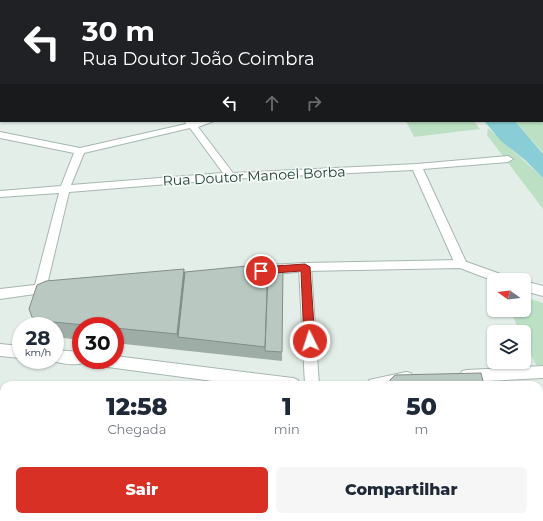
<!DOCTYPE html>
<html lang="pt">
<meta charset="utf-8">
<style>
:root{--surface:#fff;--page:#f6f6f7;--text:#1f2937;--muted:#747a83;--accent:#d93025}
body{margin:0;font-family:Montserrat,sans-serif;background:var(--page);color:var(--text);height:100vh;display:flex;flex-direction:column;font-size:15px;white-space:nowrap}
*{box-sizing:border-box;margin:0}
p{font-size:13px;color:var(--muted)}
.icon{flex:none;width:22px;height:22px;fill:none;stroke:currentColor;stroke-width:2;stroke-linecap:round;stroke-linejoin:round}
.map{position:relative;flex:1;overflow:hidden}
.details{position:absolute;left:0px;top:381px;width:543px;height:140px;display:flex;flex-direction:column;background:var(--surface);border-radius:12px 12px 0 0;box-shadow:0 1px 3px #0004}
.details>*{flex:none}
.banner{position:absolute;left:0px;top:0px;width:543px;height:122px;box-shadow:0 1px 3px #0004;background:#202124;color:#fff;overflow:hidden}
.needle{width:26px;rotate:284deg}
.buttons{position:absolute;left:487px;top:273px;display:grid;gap:8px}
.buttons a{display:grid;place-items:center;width:44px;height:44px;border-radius:6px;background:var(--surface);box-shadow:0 1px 3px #0004;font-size:20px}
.speed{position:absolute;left:12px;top:317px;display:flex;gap:8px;font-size:20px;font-weight:700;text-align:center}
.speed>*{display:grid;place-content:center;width:52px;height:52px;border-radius:50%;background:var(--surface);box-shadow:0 1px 3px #0004;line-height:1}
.speed small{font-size:10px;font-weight:400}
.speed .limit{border:6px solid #d22;background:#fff;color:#111}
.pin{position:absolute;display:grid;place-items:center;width:34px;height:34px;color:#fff;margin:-17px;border:2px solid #fff;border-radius:50%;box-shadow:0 1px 4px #0007}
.me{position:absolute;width:44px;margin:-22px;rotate:356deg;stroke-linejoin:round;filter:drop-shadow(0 0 3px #0008)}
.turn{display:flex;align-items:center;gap:14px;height:84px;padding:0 16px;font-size:18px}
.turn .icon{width:52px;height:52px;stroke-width:2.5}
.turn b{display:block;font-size:28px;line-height:34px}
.lanes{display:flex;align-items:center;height:38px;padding:0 16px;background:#0003;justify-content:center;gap:20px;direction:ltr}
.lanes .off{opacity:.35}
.eta{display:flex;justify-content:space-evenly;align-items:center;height:68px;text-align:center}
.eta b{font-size:24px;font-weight:800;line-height:28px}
.primary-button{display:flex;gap:8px;margin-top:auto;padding:8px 16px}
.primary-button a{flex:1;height:46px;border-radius:6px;background:var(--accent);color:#fff;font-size:16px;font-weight:800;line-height:46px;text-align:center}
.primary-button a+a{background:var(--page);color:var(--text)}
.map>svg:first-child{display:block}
</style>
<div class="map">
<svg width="543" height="521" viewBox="0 0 543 521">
<rect width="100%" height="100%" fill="#e4eee9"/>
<path fill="#bce0c4" d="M542 113H543V153L520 127 516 121H542Z
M406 121H474L480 129 414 137Z
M488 128 543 178V209L487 135Z
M524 297 543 303V365H536L524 340V332H520L510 310H524Z"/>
<path fill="#89ced6" d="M484 121H515L543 154V178L525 160 501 141Z"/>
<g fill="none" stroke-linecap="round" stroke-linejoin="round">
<g stroke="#a6b7b0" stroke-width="2">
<path id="minor" d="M323 0H332L333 1H324Z
M499 0H508L509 1H500Z
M0 4H1V9H0Z
M542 7H543V11H542Z
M542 70H543V74H542Z
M0 93H1V99H0Z
M185 121H214L198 127 233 173 417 164 508 156 513 159 508 162 423 169 467 264 465 267H457L455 264 413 170 230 179 69 192 46 289 44 292 40 294 36 292 34 289 59 193 0 197V191L61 186 74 153 0 138V132L80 148 186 124ZM190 128 223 173 71 185 84 153Z
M305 263 309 264 311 267 319 385H305L299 267 301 264Z
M0 344 21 346V358L0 356Z
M55 350 81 352V360H87C82 368 58 363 50 360H55Z
M115 356 293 378 298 380 300 385H243L100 366 95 364 93 360H115Z
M543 366V378L467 382 462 381 460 376 462 371 467 370Z
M406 372 411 373 413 378 411 383 406 384 367 385 369 380Z
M539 439H543V455H539Z
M251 517H269L267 521H249Z"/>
</g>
<g stroke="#a6b7b0" stroke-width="2">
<path id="tertiary" d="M461 260 509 277 511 280 494 281 460 268 305 271 267 275 263 273 261 270 263 267 267 265 305 263Z
M524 281 543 286V296L524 291Z
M52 283 56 285 58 288 56 291 0 299V289Z"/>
</g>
<g stroke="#c1cac7" stroke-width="14">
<path id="primary" d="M95 1 97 0
M108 1 110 0
M0 42 1 41"/>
</g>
<use href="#minor" fill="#fff" fill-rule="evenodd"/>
<use href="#tertiary" fill="#fff" fill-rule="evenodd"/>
<use href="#primary" stroke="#66a693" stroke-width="12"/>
</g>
<path fill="#9fada7" d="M26 0H63L62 1H26Z
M1 45V64H0V46Z
M268 268 282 352V361L115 343V326H81V340L55 337V326H37L32 317 185 272Z"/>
<path fill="#828d88" d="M0 78 1 80V84H0Z
M184 269 187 285 178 337 177 334Z"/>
<path fill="#b9c9c2" stroke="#828d88" d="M1 45V57H0V46Z
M268 264 265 347 178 337 185 272Z
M283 265 282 352 265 351 268 268Z
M184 269 177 334 115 328V326H96L42 321 32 317 29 309 37 285 46 281Z
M481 373 484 385H390V380L395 375Z
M226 517H243L247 518 246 521H224Z
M266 517H285L284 521H264Z"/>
<path fill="#d93025" stroke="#8d1f18" d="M305 264 310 267 315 341 310 345 304 341 301 271 261 274 256 271 261 267Z"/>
<g text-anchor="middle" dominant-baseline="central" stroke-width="3.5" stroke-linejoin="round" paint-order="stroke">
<g font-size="14" fill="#224137" stroke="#f5faf7">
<text transform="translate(254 176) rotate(-3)">Rua Doutor Manoel Borba</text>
</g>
</g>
</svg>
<div class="buttons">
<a><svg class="needle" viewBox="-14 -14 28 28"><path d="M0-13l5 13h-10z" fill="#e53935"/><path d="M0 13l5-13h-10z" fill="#747a83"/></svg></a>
<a><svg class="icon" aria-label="layers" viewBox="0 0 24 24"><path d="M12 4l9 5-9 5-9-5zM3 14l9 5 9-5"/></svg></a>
</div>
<div class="speed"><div>28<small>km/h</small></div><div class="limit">30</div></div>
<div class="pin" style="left:261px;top:271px;background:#d93025"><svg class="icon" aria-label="arrive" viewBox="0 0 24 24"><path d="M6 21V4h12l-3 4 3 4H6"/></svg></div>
<svg class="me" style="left:310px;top:341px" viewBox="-20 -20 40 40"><circle r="17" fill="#d93025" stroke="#fff" stroke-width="3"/><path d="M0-11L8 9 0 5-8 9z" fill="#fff"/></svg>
<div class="banner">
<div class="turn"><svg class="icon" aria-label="left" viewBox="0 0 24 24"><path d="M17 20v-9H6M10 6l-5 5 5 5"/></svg><div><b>30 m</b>Rua Doutor João Coimbra</div></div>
<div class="lanes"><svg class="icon" aria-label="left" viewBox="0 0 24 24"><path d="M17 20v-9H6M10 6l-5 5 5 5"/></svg><svg class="icon off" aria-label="ahead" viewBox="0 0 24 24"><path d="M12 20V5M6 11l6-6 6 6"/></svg><svg class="icon off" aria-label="right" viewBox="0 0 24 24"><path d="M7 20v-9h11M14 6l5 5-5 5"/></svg></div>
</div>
<section class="details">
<div class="eta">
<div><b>12:58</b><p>Chegada</p></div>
<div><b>1</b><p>min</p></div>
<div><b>50</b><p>m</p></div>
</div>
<div class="primary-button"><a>Sair</a><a>Compartilhar</a></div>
</section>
</div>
